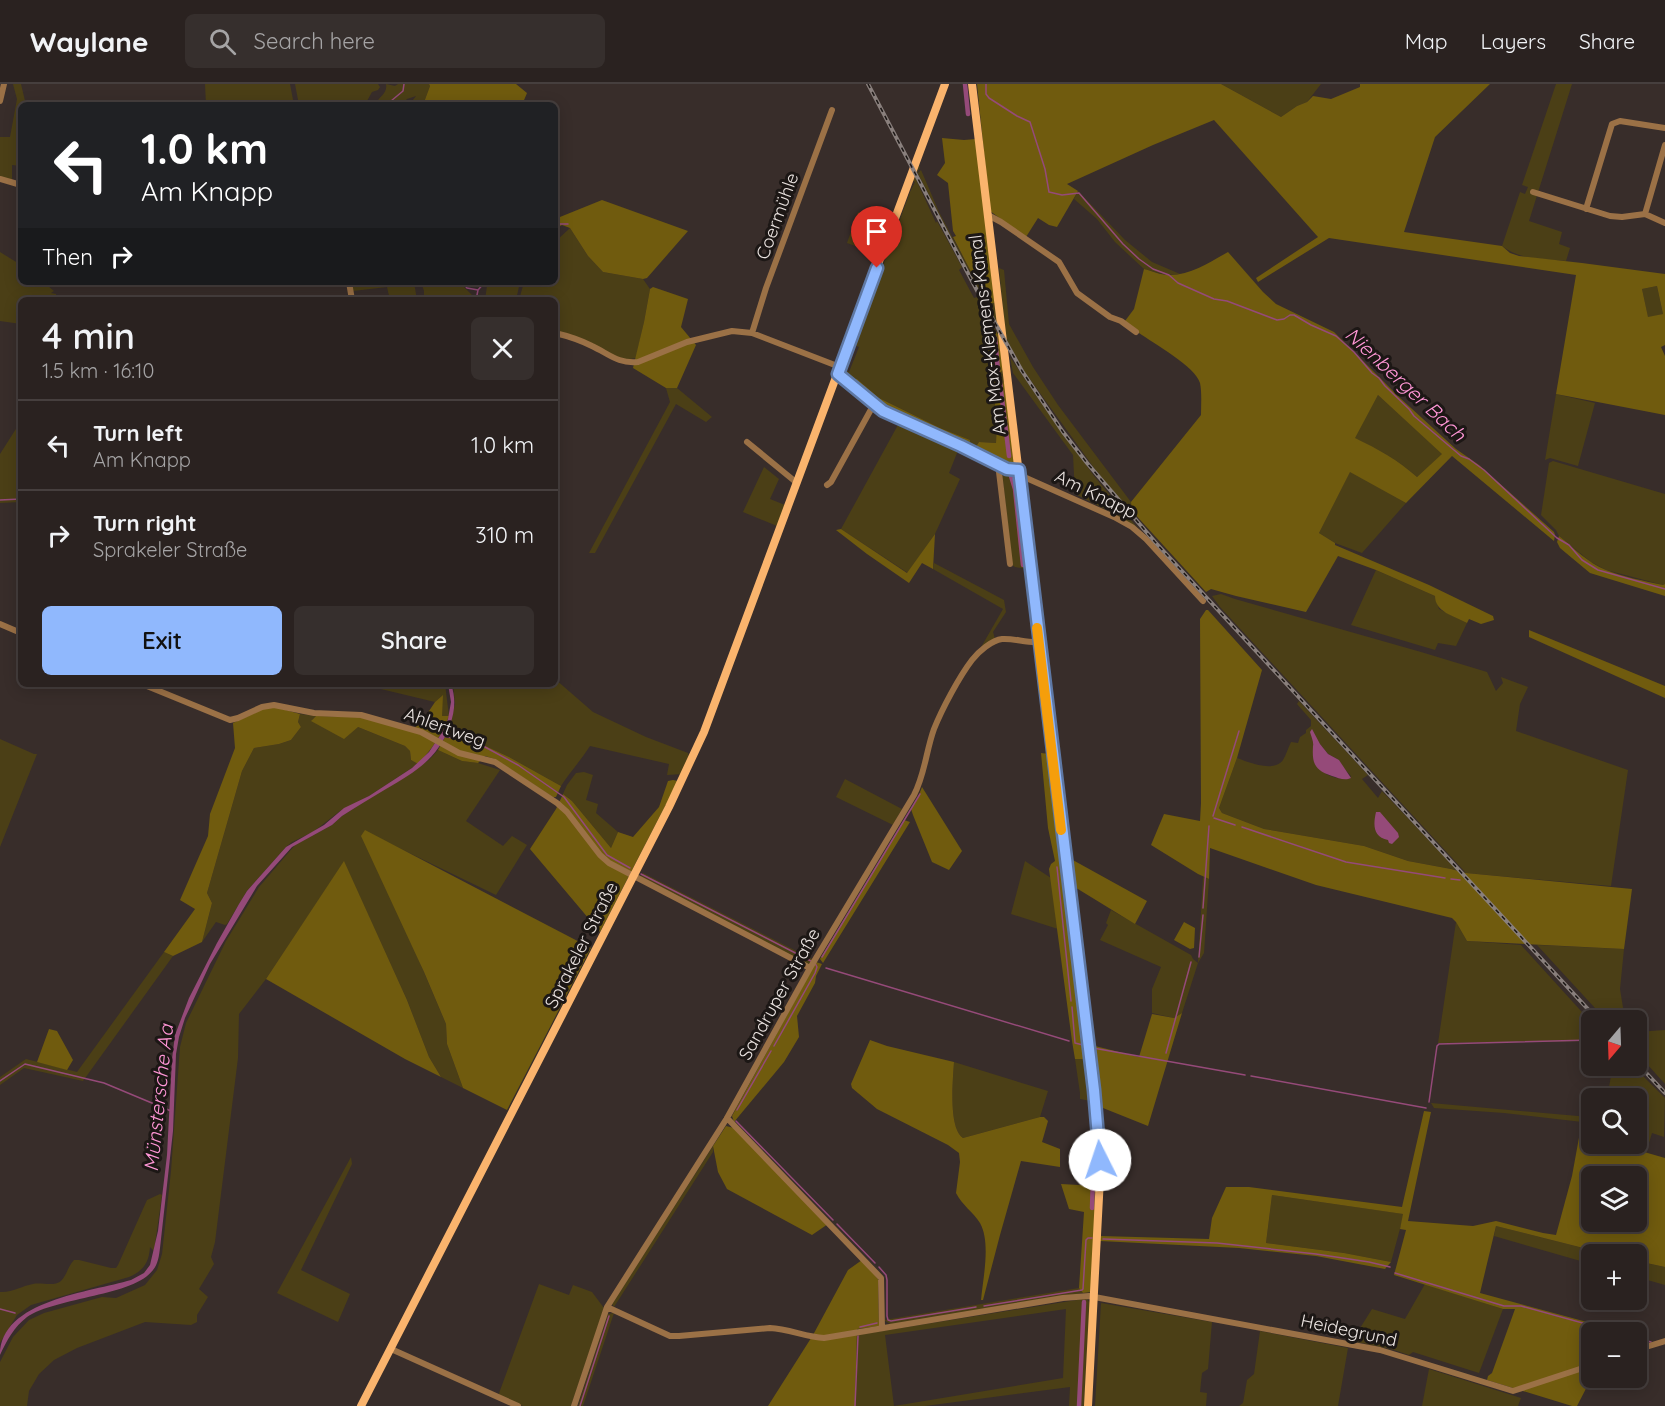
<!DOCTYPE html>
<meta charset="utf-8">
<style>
:root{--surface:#2a2220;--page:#362f2d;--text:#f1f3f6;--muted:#a5a4a5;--line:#463f3e;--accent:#90b8fd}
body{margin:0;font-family:Quicksand,sans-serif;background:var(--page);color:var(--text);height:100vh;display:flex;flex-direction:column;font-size:22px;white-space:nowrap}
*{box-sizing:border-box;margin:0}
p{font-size:20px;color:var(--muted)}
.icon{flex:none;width:33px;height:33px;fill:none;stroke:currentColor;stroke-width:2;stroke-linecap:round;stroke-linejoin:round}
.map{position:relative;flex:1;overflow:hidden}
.sheet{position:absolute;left:18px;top:213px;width:540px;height:390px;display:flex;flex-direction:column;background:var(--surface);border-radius:9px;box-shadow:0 3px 15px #0003,0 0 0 2px var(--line)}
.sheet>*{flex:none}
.banner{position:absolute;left:18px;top:18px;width:540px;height:183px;border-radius:9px;box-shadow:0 3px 15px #0003,0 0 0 2px var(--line);background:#202124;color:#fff;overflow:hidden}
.needle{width:39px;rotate:199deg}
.controls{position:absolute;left:1581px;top:926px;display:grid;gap:12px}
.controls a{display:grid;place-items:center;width:66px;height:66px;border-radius:9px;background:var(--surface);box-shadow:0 3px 15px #0003,0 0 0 2px var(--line);font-size:30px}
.pin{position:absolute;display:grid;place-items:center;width:51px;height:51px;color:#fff;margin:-62px -26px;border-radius:50% 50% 50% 0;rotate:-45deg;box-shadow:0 0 6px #0007}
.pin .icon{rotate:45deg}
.me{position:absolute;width:66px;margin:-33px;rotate:356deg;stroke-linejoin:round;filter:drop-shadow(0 0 4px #0008)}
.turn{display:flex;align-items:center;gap:21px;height:126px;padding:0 24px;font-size:27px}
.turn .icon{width:78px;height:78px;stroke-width:2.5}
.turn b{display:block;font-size:42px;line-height:51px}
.then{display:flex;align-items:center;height:57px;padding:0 24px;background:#0003;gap:12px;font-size:22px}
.round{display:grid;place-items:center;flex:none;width:63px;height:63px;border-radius:9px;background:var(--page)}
.head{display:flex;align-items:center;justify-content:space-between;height:102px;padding:0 24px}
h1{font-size:36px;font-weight:600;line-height:45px}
.action{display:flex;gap:12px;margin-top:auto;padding:12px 24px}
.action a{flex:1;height:69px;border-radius:9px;background:var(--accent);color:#111;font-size:24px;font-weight:600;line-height:69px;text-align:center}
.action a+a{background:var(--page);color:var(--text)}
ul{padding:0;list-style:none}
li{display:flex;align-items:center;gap:18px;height:90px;padding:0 24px;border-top:2px solid var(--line)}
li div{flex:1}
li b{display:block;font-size:22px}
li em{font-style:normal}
header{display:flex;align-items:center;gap:36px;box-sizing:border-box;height:84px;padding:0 30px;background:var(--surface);border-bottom:2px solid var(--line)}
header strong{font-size:28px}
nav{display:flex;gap:33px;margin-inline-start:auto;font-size:21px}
.search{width:420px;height:54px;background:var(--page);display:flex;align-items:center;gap:15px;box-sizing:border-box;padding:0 21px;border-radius:9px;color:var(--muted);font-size:22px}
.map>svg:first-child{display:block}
</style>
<header>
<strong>Waylane</strong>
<div class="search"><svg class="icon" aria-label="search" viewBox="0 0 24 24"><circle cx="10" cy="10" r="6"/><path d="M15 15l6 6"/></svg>Search here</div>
<nav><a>Map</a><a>Layers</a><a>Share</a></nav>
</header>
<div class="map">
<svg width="1665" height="1322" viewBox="0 0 1665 1322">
<rect width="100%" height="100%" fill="#382d2a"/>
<path fill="#4b3f16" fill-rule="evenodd" d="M13 0H21L26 21H21V82L12 81V96L0 93V53H10L17 15Z
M205 0H290L294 21H206Z
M295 0H378L380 3 378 6 372 8 367 17V21H299Z
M386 0 395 2 398 0H429L430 2 423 21H409L416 12 407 15 402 21H375C378 13 388 10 386 0Z
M1221 0H1321L1307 18 1297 22 1281 33Z
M1556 0H1572L1529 137 1562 148 1559 160 1570 164 1566 177C1545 175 1519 176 1502 162L1520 108 1525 110 1528 103 1522 101Z
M919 81 920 84 918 87V89L921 86 939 128 986 217 995 218 998 243 917 88Z
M915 93 936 139 937 137 962 183 959 186 974 214 977 213 991 238 988 237 984 239 991 287 997 289 1003 285 1006 303 1002 295 992 297 997 337 996 359 979 358 977 365 978 367 966 361 970 360V356L940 344 879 314 857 295 854 298 855 299 843 289 844 285 849 288 859 263 854 261 849 274 910 108 915 98 913 97Z
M1078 107 1125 156 1152 178 1180 190 1167 191 1144 185 1115 158 1097 135 1074 115Z
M858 128 886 139 875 169 847 159Z
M570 144 588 172 603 188 643 195 650 205 644 238 636 274 624 276 555 246V216H519L524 198H555V158Z
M0 168 21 181V198H43L54 207 51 209 56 210V216H21V240L0 237Z
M999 184 1004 186 1009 240 1033 283 1058 321 1131 418 1132 427 1126 423 1097 388 1024 287 1006 257Z
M351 198H414L417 216H390L387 203 353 207Z
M421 198H459L473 212V216H424V207Z
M491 198H520L516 216H485L487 202Z
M1657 202 1663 230 1648 234 1642 205Z
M1010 273 1038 314 1094 392 1141 448 1117 431 1075 410 1073 371 1013 289Z
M666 304H677L712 333 706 338 676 320 595 469H589L670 318Z
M1556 310 1595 319 1578 382 1550 374 1545 376Z
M1378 311 1443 370 1417 393C1398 376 1378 365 1354 354Z
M21 337V418L0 419V370Z
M899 339 959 364 949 389 960 395 935 450 908 489 841 445Z
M1553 377 1665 410V500L1663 501 1606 486 1591 478 1559 452 1556 446 1541 431 1549 379Z
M764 383 779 395 770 415 785 421 777 442 743 428Z
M1002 387H1008L1017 392 1028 485 1015 483 1012 481Z
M1350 387 1406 419 1362 469 1335 459 1319 449Z
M934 479 1004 516 1006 528 993 548 995 555 980 565 1003 525 933 485Z
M1376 486 1435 512 1439 525 1467 539 1456 562 1438 559 1435 566 1351 541Z
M1221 510 1235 515 1421 568 1487 588 1496 607 1503 599 1501 593 1528 603 1520 620 1516 647 1628 686 1611 802 1466 789 1220 523 1212 512Z
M555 595 593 628 646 653 688 669 689 672 682 690 667 691 669 680 590 662C581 676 570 688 561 702L509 673 477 658 447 649 455 620 453 600H555Z
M360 600H445L449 632H442V612L435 618Z
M1299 617 1368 691 1362 695 1378 714 1382 707 1457 786 1408 777 1364 762 1264 745 1222 729 1219 724 1237 674C1248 678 1274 689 1283 676 1286 671 1288 664 1291 658L1298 659 1300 653 1306 649V646L1311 642V636L1297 620ZM1320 660 1328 670 1339 676 1343 683 1351 692 1349 695C1329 696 1308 684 1314 661Z
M300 630 316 632 312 636 358 643 405 662 410 667 411 676 418 680 369 712 340 727 313 748 292 758 286 763 247 807 227 840 225 841 216 838 202 858 212 819 207 809 242 687 254 664 279 660 291 656 301 643 298 638Z
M0 655 34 670H37L0 763Z
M438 666 462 677 478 679 500 686 466 737 503 762 512 752 527 761 496 811 364 747 446 940 447 960 463 1004 441 993 429 973 407 916 344 778 266 895 239 930 238 974 215 1158 211 1173 214 1180 199 1205 208 1213 197 1231V1238L191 1241 145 1238 77 1264 54 1276 39 1290 29 1307 27 1322H0V1278L13 1253 29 1236 44 1229 102 1213 116 1214 145 1201 157 1186 162 1170 171 1087 180 963 186 939 226 857 259 803 295 761 332 741 342 732 429 676Z
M584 688 593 691 586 716 598 720 596 729 618 748 611 764 572 717 563 710 567 701 576 689Z
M845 695 902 725 893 741 836 713Z
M1025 777 1051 794 1058 845 1011 830Z
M643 789 812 875 809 881 640 794Z
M1203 793 1209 795 1204 869 1198 879 1182 929 1174 934 1152 929V905L1161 883 1100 856 1108 841 1106 839 1111 826 1191 871 1193 875 1198 879Z
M1456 838 1467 857 1521 861 1591 938V957L1438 959Z
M1537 861 1624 865 1620 905 1625 936H1606Z
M164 868 173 872 83 997 24 984 0 1001V993L26 975 77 988Z
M1665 946V1000L1637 969 1636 948Z
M1075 975H1086L1091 1017 1080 1015V1009Z
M954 978 1048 1007 1040 1033 963 1054C948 1044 953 995 954 978Z
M1613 981H1632L1665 1014 1664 1053 1652 1049 1646 1069 1613 1059H1636V1014H1607Z
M1431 1019 1589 1033 1591 1029V1039L1504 1029 1434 1024Z
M713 1062V1068L614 1223 612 1220Z
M351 1073 352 1080 301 1186 350 1210 338 1238 277 1209Z
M160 1110 162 1111 154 1167 150 1163C149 1179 143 1187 129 1193L31 1221 17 1231 0 1259V1208C12 1209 21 1202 33 1200 41 1198 54 1203 61 1197 67 1191 68 1182 74 1176H79L111 1184H116L118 1181 147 1116Z
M1272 1111 1404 1130 1391 1178 1344 1169 1266 1159Z
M1496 1142 1607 1170H1592L1591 1180 1494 1152Z
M1636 1177 1665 1183V1201L1637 1193Z
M539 1200 569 1211 573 1201 592 1208 604 1224 571 1322H523L498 1312Z
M1425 1200 1503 1225 1479 1289 1413 1268 1409 1271 1391 1265 1352 1257 1372 1225 1405 1235Z
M1079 1204 1083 1209 894 1240H890L884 1236Z
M1083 1215H1087L1090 1219 1084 1322H1069L1070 1303 925 1322H855L857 1251ZM1066 1225 1063 1294 894 1322 885 1251Z
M1101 1219 1212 1238 1208 1285 1202 1289 1200 1308 1207 1309 1206 1322H1095Z
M614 1229 583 1322H578L608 1230Z
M1260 1247 1348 1264 1338 1322H1239L1243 1319 1247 1296 1254 1290Z
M1429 1285 1521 1314 1518 1322H1422Z"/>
<path fill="#705b0e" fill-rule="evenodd" d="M429 0H516L527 9 522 21H423L430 2Z
M977 0H1221L1281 33 1297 22 1307 18 1313 12 1331 15 1360 3V0H1490L1435 53 1404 148 1502 162 1510 169 1519 172 1582 179 1665 190V261L1661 263 1665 272V331L1556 310 1576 191 1329 154 1258 198 1256 194 1318 153 1214 36 1153 61 1067 100 1078 107 1057 143 1049 141 1038 134 1026 153 990 127ZM1657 202 1663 230 1648 233 1642 205Z
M942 54 964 56 976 55 995 218 994 219H990L986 217 953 153 956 152 953 147 948 99 937 91 945 79Z
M602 116 688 147 647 194 643 195 603 188 588 172 570 144 562 141 555 145V135Z
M1228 168 1263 208 1276 220 1334 248 1400 314 1456 365 1479 381 1554 448 1555 451 1554 457 1452 372 1406 419 1350 388 1319 449 1335 459V461L1429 501 1493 532 1494 536 1481 540 1469 535 1467 539C1454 532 1435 528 1435 512L1376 486 1338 472 1306 528 1236 512 1211 505 1206 508 1132 427 1131 418 1201 331C1201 321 1202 309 1200 299 1196 283 1153 259 1139 249L1135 248 1122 241 1134 225 1144 185C1152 187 1161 191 1168 191 1190 192 1210 178 1228 168ZM1378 311 1442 370 1417 393C1398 376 1378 365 1355 354Z
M653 203 688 215 681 243 696 261 677 304H666L633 284 644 238 650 205Z
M988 237 991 238 1001 256 1004 284 1002 287 999 289 991 287 984 238Z
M995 294 1002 295 1006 303 1015 383 1010 384 978 367 976 363 979 358 996 359 997 337 992 297Z
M855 295H857L879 314 940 344 970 356V360L966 361 914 338 883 322 871 315 855 299Z
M841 445 907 489 935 450 933 485 922 479 909 499 867 470 836 446Z
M1559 452C1574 464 1588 479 1606 486 1624 493 1644 497 1663 501L1665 500V512L1590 489 1560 464 1557 458Z
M1206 526H1208L1262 586 1237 674 1219 724 1222 729 1264 745 1364 762 1408 777 1451 785 1466 789 1632 805 1624 865 1467 857 1456 838 1452 834 1316 801 1210 764 1209 795 1198 790 1151 761 1164 730 1200 737 1201 719 1200 535Z
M1529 546 1665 602V614L1529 553Z
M443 611 442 632H449C442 651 432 665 418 680L411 676 410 667 405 662 358 643 344 655 311 637 316 632 359 633 411 646 421 639 435 618Z
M275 623 300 630 298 638 301 643 291 656 279 660 254 664 242 687 207 809 212 819 202 858 173 872 164 868 195 825 180 816 208 752 210 730 235 664 233 639 263 625Z
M447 649 477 658 509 673 561 702 556 713H553L495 675 485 672 478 679 462 677 438 666Z
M1041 669 1050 670 1086 975H1075L1072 957 1049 785 1051 780 1055 777 1048 744Z
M673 696 678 697 600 848 530 765 556 725 563 710 572 717 611 764 618 748 633 753 659 723 668 697Z
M922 703 962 767 949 786 932 778 913 731 911 725 917 716Z
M904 736 910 738 823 879 820 875Z
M365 746 591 864 507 1026 463 1004 447 960 446 940 424 888 361 752Z
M1071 775 1147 817 1135 840 1073 802Z
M344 777 407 916 429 973 441 993 405 975 266 895Z
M1184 838 1195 844 1194 864 1190 865 1174 856Z
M816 878 822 880 816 892 815 899 797 932 799 953 784 978 734 1038 732 1032Z
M1182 929 1148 1042 1103 1024H1099L1095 962 1139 973 1152 930 1174 934Z
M49 945 57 947 73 976 67 986 37 978Z
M870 956 887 962 954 978C953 995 948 1044 963 1054L1040 1033H1044L1048 1037 1042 1058 1060 1065V1083L1021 1077 1000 1151 983 1216H981C983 1194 991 1159 980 1139 973 1128 962 1121 956 1109L960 1078 959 1069 948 1061 877 1025 852 1004 851 1000Z
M1424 1027 1431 1028 1408 1137 1473 1142 1496 1137 1543 1149 1556 1151 1572 1092 1582 1037 1591 1039 1592 1059H1613L1665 1074V1183L1637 1177 1636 1170H1607L1496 1142 1480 1209 1624 1248H1592V1293L1577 1322H1572L1487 1296 1488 1292 1492 1289 1515 1225H1503L1394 1191 1406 1146 1400 1145 1403 1130 1272 1111 1266 1159 1344 1169 1391 1178 1385 1185 1316 1172 1239 1164 1100 1157V1152L1209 1155 1212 1134 1226 1103H1249L1402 1123ZM1592 1092H1636V1137H1592Z
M726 1042 734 1044 828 1140 812 1151 727 1105 718 1088 713 1062Z
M1061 1100 1097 1102 1091 1208 1083 1209 1079 1204 1084 1128 1069 1125Z
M862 1176 878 1195 879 1242 857 1245 855 1322H768L813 1251 848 1186Z"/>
<path fill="#954a79" d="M448 600H451C456 614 455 627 450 641 438 675 415 688 386 705 371 714 356 723 342 732L332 741 292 763 257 802 210 880 185 934 179 953 176 970 173 1047 160 1164C159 1172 158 1180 153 1186 134 1212 57 1213 27 1233 14 1243 7 1256 0 1271 0 1216 91 1208 131 1196L144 1189 150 1181 158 1147 167 1071 172 975 175 951 189 914 217 859 239 820 247 807 286 763 324 741 344 724 369 712 412 684 429 668 443 647 448 635 451 618Z
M1312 645 1320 660 1328 670 1339 676 1351 694C1345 697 1338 694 1332 692 1314 686 1312 679 1313 662 1314 658 1311 652 1310 648Z
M1376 728H1380L1398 749 1399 753 1392 760 1389 759 1388 756C1373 753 1373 741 1376 728Z"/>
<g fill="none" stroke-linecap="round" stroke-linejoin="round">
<path stroke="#954a79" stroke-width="1.5" d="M986 0V10L989 14 1017 32 1030 38 1045 85 1049 108 1062 111 1079 109 1123 160 1139 175 1153 185 1169 191 1178 199 1214 215 1227 217 1277 236 1284 235 1290 231H1294L1311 241 1336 252 1354 268 1372 289 1379 294 1385 302 1409 325 1414 332 1461 372 1469 375 1484 386 1557 454 1569 461 1582 476 1598 486 1665 505
M392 21 391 17 403 7 404 0
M555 140H568
M462 198 467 204 478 206
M476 216 478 206 485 198
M0 416 21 415
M446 653 472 656 518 681 564 713 607 771 630 784
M1213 732 1239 647
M1214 734 1235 741
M1242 743 1346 778 1445 794
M1057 783 1071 917
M641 790 811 877
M1451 795 1460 796
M1203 824 1209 742
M822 873 920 710
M1199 873 1203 831
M826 884 1069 957
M1072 923 1075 959
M1075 959 1083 961
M774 962 815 889 817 883 815 879
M1093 964 1245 991
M1166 969 1191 878
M1251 992 1426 1024
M0 997 25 980 104 999 171 1027
M1429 1018 1437 962 1439 960 1592 956
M737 1026 771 967
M736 1037 833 1136
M837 1140 875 1179
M1103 1155 1217 1159 1316 1170 1369 1178 1390 1183
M879 1183 886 1191 887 1196V1232L888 1236 891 1237 976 1223
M1395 1189 1504 1222H1521L1615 1248
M984 1222 1082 1206 1083 1205 1086 1156 1088 1154H1092
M0 1225 15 1229
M860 1243 877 1239
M1636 1254 1651 1258
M580 1322 609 1232
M855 1322 858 1252"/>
<path stroke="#954a79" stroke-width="4.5" d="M965 0 968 30
M995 254 998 286
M1000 298 1009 372
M1011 392 1015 405 1023 481
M1092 1124 1093 1093
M1079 1322 1084 1218"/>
<path stroke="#9b7146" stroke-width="6" d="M0 17 4 0
M0 95 21 101
M1533 108 1610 132 1622 133 1645 130 1665 61
M1586 125 1612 40 1620 37 1665 44
M1645 130 1665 139
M988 131 1001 138 1059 178 1077 209 1110 233 1121 237 1136 248
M349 198 352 216
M555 249C568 252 580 256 592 262 609 270 618 280 638 278L687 258 732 247 752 249 840 283
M752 249 766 204 832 26
M838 289 883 327 961 362 1007 385 1019 386
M747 358 797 399
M1001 382 999 388 1010 480
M1020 393H1024L1114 433 1132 443 1146 455 1203 517
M827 401 831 398 874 320
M0 540 21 549
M142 600 230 636 238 634 262 623 274 621 314 629 361 631 421 648 459 669 495 678 557 719 567 728 600 771 609 779 810 884
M727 1034 881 1194 882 1244
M607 1223 670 1252H679L770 1244C789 1245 806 1253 824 1254L1063 1214 1089 1212 1380 1266 1513 1307 1592 1281
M391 1265 518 1322
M1636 1266 1665 1257
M574 1322 607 1223 727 1034 810 884 914 711C925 690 926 667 934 645 942 625 959 593 972 576 978 568 992 556 1002 555 1014 554 1026 559 1039 558"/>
<path stroke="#fab46d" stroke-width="8" d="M972 0 1099 1055 1100 1094 1088 1322
M361 1322 669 723 704 648 945 0"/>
<g stroke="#897f7c" stroke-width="4">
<path id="rail" d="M868 0 981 214 1022 287 1063 348 1087 379 1155 458 1598 936
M1636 978 1665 1009"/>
</g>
<use href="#rail" stroke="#1c1715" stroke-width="1.5" stroke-dasharray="4.5" stroke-linecap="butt"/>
</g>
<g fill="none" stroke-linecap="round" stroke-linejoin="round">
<g stroke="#5e78a4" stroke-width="15">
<path id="route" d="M877 184 838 290 883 327 961 362 1007 385 1019 386 1094 1006 1100 1076"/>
</g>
<use href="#route" stroke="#90b8fd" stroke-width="10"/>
<path stroke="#f59e0b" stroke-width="10" d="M1037 544 1061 746"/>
</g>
<g text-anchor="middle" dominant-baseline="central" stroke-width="6" stroke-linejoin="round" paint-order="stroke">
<g font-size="18" fill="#ebe4e1" stroke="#1c1715">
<text transform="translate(777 132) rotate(-70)">Coermühle</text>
<text transform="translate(987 251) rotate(-97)">Am Max-Klemens-Kanal</text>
<text transform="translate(1096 410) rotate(26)">Am Knapp</text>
<text transform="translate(445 643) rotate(20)">Ahlertweg</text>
<text transform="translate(581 861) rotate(-63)">Sprakeler Straße</text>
<text transform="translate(779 910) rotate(-61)">Sandruper Straße</text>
<text transform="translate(1349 1246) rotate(12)">Heidegrund</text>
</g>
<g font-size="20" font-style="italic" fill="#ff96d6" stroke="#1c1715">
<text transform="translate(1406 300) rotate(43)">Nienberger Bach</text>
<text transform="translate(158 1014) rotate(-84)">Münstersche Aa</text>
</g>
</g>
</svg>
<div class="controls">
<a><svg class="needle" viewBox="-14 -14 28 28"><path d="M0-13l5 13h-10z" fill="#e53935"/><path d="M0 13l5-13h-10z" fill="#a5a4a5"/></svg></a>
<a><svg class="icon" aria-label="search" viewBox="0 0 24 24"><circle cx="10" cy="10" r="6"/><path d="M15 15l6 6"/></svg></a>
<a><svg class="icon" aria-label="layers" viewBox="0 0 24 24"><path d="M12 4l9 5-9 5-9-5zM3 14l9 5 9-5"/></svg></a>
<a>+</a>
<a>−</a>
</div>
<div class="pin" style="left:877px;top:184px;background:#d93025"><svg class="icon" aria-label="arrive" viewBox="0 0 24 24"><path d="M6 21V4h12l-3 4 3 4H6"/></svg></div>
<svg class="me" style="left:1100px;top:1076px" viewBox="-20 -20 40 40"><circle r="19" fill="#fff"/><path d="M0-13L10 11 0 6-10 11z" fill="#90b8fd"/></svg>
<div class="banner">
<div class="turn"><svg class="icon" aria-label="left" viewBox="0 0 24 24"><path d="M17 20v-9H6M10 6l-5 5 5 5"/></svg><div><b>1.0 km</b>Am Knapp</div></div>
<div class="then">Then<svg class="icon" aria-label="right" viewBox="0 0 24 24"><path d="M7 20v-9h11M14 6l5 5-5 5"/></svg></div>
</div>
<section class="sheet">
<div class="head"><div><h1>4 min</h1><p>1.5 km · 16:10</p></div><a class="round"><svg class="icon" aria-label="close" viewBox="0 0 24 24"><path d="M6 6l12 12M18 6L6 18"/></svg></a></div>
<ul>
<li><svg class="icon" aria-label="left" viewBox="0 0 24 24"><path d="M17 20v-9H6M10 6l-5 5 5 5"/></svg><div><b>Turn left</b><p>Am Knapp</p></div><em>1.0 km</em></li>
<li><svg class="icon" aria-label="right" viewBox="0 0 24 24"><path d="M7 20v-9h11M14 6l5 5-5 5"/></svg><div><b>Turn right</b><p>Sprakeler Straße</p></div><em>310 m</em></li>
</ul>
<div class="action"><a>Exit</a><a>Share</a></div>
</section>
</div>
